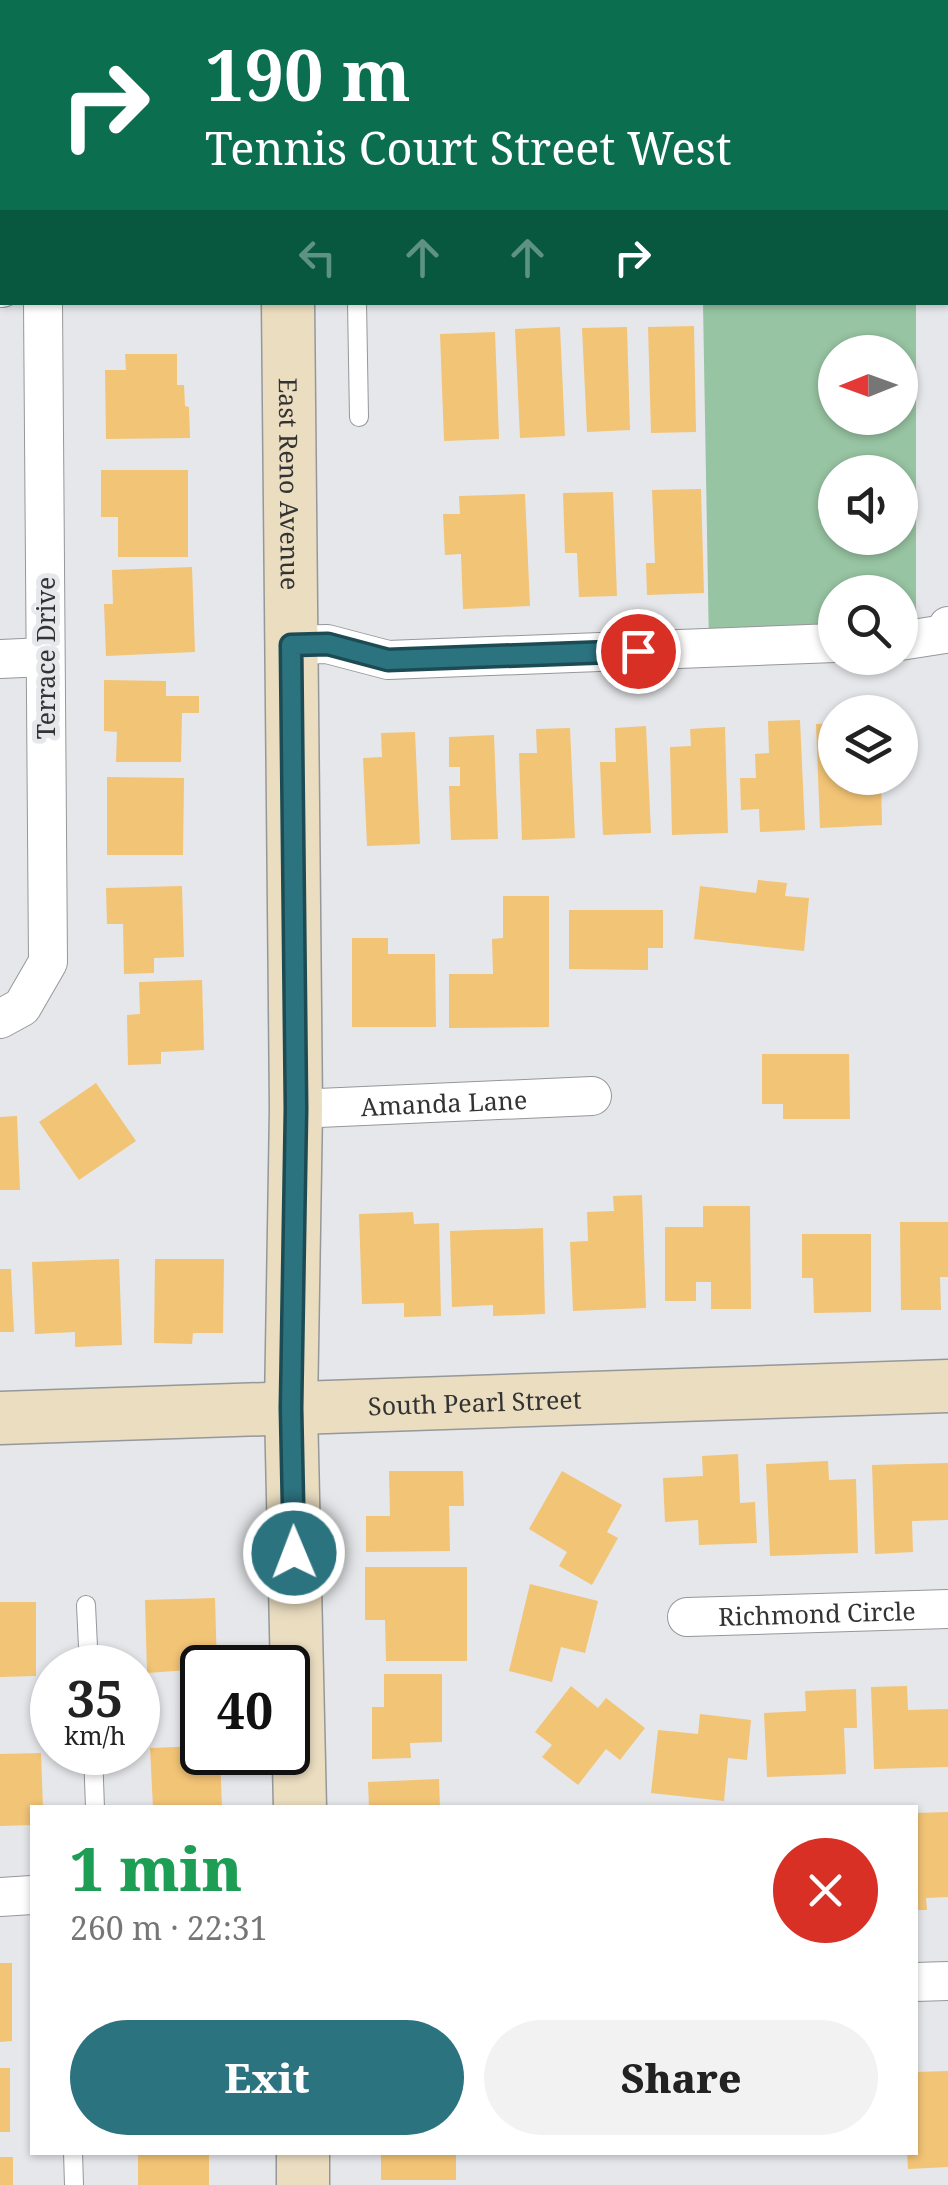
<!DOCTYPE html>
<meta charset="utf-8">
<style>
:root{--surface:#fff;--page:#f2f2f2;--text:#222;--muted:#767676;--accent:#2c7380}
body{margin:0;font-family:"Noto Serif",serif;background:var(--page);color:var(--text);height:100vh;display:flex;flex-direction:column;font-size:38px;white-space:nowrap}
*{box-sizing:border-box;margin:0}
p{font-size:32px;color:var(--muted)}
.icon{flex:none;width:55px;height:55px;fill:none;stroke:currentColor;stroke-width:2;stroke-linecap:round;stroke-linejoin:round}
.map{position:relative;flex:1;overflow:hidden}
.sheet{position:absolute;left:30px;top:1805px;width:888px;height:350px;display:flex;flex-direction:column;background:var(--surface);border-radius:0px;box-shadow:0 2px 8px #0004}
.sheet>*{flex:none}
.hud{position:absolute;left:0px;top:0px;width:950px;height:305px;box-shadow:0 2px 8px #0004;background:#0b6e4f;color:#fff;overflow:hidden}
.needle{width:65px;rotate:269deg}
.fabs{position:absolute;left:818px;top:335px;display:grid;gap:20px}
.fabs a{display:grid;place-items:center;width:100px;height:100px;border-radius:50%;background:var(--surface);box-shadow:0 2px 8px #0004;font-size:50px}
.speed{position:absolute;left:30px;top:1645px;display:flex;gap:20px;font-size:50px;font-weight:700;text-align:center}
.speed>*{display:grid;place-content:center;width:130px;height:130px;border-radius:50%;background:var(--surface);box-shadow:0 2px 8px #0004;line-height:1}
.speed small{font-size:25px;font-weight:400}
.speed .limit{border:5px solid #111;border-radius:15px;background:#fff;color:#111}
.pin{position:absolute;display:grid;place-items:center;width:85px;height:85px;color:#fff;margin:-42px;border:5px solid #fff;border-radius:50%;box-shadow:0 2px 10px #0007}
.me{position:absolute;width:110px;margin:-55px;rotate:359deg;stroke-linejoin:round;filter:drop-shadow(0 0 8px #0008)}
.turn{display:flex;align-items:center;gap:35px;height:210px;padding:0 40px;font-size:45px}
.turn .icon{width:130px;height:130px;stroke-width:2.5}
.turn b{display:block;font-size:70px;line-height:85px}
.lanes{display:flex;align-items:center;height:95px;padding:0 40px;background:#0003;justify-content:center;gap:50px;direction:ltr}
.lanes .off{opacity:.35}
.round{display:grid;place-items:center;flex:none;width:105px;height:105px;border-radius:52px;background:var(--page)}
.headline{display:flex;align-items:center;justify-content:space-between;height:170px;padding:0 40px}
h1{font-size:60px;font-weight:800;line-height:75px;color:#1e9e55}
.cta{display:flex;gap:20px;margin-top:auto;padding:20px 40px}
.cta a{flex:1;height:115px;border-radius:60px;background:var(--accent);color:#fff;font-size:40px;font-weight:800;line-height:115px;text-align:center}
.cta a+a{background:var(--page);color:var(--text)}
.map>svg:first-child{display:block}
</style>
<div class="map">
<svg width="948" height="2185" viewBox="0 0 948 2185">
<rect width="100%" height="100%" fill="#e6e7ea"/>
<path fill="#97c4a2" fill-rule="evenodd" d="M703 303H916V641H900V592H835V643L709 648ZM835 352H900V418H835ZM835 472H900V538H835Z"/>
<path fill="#f2c476" d="M694 326 696 432 651 433 648 327Z
M560 327 565 436 520 438 515 329Z
M627 327 630 430 587 432 582 328Z
M495 332 499 439 444 441 440 334Z
M125 354H177V385H184L185 406 189 407 190 438 106 439 105 370H126Z
M101 470H188V557H118V517H101Z
M701 489 704 593 647 595 646 563H655L652 490Z
M613 492 617 596 579 597 577 553H565L563 493Z
M525 494 530 606 463 609 461 554 445 555 443 514H460L459 496Z
M192 567 195 652 106 656 104 604H113L112 570Z
M104 680 166 681V696H199V713H182L181 762H116L117 732 104 731Z
M800 720 805 830 760 832 759 809 741 810 740 778H756L755 754 769 753 768 721Z
M835 723V778H881L882 825 820 828 816 724Z
M646 726 651 833 603 835 600 762H616L615 728Z
M725 727 728 833 672 835 670 747 691 746 690 729Z
M570 728 575 838 522 840 519 753H537L536 729Z
M415 732 420 844 367 846 363 758 382 757 381 733Z
M494 735 498 839 451 840 449 786H460V767H449V737Z
M107 777 184 778 183 855H107Z
M758 880 787 883 785 896 809 898 804 951 694 939 700 886 756 893Z
M182 886 184 957 154 958V973L124 974 123 924H107L106 888Z
M503 896H549V1027L449 1028V974H493L492 939 503 938Z
M569 910H663V948H648V970L569 969Z
M352 938H388V954H435L436 1027H352Z
M202 980 204 1050 161 1052V1064L128 1065 127 1015 140 1014 139 982Z
M762 1054H849L850 1119H783V1104H762Z
M96 1083 136 1141 79 1180 39 1122Z
M17 1116 20 1190H0V1117Z
M642 1195 646 1308 573 1311 570 1242 588 1241 587 1212 614 1211 613 1196Z
M703 1206H750L751 1309H711V1282H696V1301H665V1227H703Z
M413 1212 414 1224 439 1223 441 1316 404 1317V1303L362 1304 359 1214Z
M900 1222H948V1277H940L941 1310H901Z
M543 1228 545 1314 493 1316V1305L452 1307 450 1231Z
M802 1234H871V1312L814 1313 813 1278H802Z
M119 1259 122 1345 75 1347V1332L35 1334 32 1262Z
M155 1259H224L223 1333H193L192 1344 154 1343Z
M0 1269H11L14 1332H0Z
M738 1454 740 1503 755 1502 757 1543 699 1545 698 1520 665 1522 663 1478 703 1476 702 1456Z
M828 1461 829 1480 856 1479 858 1553 770 1556 766 1464Z
M948 1463V1520L912 1521 913 1552 875 1554 872 1465Z
M389 1471H463L464 1506H449L450 1551 366 1552V1516H390Z
M562 1471 622 1505 607 1532 618 1538 592 1585 559 1566 567 1552 529 1529Z
M365 1567H467V1661H386L385 1620H365Z
M530 1584 598 1601 585 1653 561 1647 552 1682 509 1671Z
M215 1598 217 1668 147 1673 145 1600Z
M0 1602H36V1676L0 1677Z
M384 1674H442V1742L410 1743 411 1758 372 1759V1707H384Z
M571 1686 598 1708 606 1698 645 1728 620 1760 606 1749 578 1785 542 1757 552 1745 535 1732Z
M907 1686 908 1710 948 1709V1767L874 1769 871 1687Z
M856 1689 857 1728H844L846 1774 767 1777 764 1713 806 1711 805 1691Z
M700 1714 751 1720 747 1760 728 1758 724 1801 651 1793 658 1730 698 1734Z
M202 1746V1752H220L222 1808H153L150 1748Z
M41 1753 43 1808H32V1825L0 1826V1754Z
M439 1779 440 1808H369L368 1782Z
M948 1812V1897L926 1898 927 1910H915L916 1813Z
M0 1963H12V2041L0 2042Z
M0 2068H10V2132H0Z
M948 2071V2167L908 2169 907 2152H915V2072Z
M138 2152H209V2185H138Z
M381 2152H456V2180H381Z
M0 2157H13V2185H0Z"/>
<g fill="none" stroke-linecap="round" stroke-linejoin="round">
<g stroke="#96979a" stroke-width="20">
<path id="lane" d="M357 302 359 417
M86 1605 89 1668
M93 1752 95 1808
M73 2152 74 2185"/>
</g>
<g stroke="#96979a" stroke-width="40">
<g id="street">
<path d="M41 0V2"/>
<path d="M0 288H2"/>
<path d="M900 641 945 634 948 626"/>
<path d="M291 645 327 644 388 660 835 643"/>
<path d="M0 659 45 657"/>
<path d="M0 1019 22 1007 48 962 43 302"/>
<path id="s1" d="M296 1109 592 1096"/>
<path id="s2" d="M687 1617 948 1609"/>
<path d="M0 1897 32 1895"/>
<path d="M915 1982 948 1981"/>
</g>
</g>
<g stroke="#96979a" stroke-width="55">
<g id="secondary">
<path d="M286 0V2"/>
<path id="s3" d="M288 302 296 1109 291 1408 300 1808"/>
<path id="s4" d="M0 1418 948 1386"/>
<path d="M303 2152V2185"/>
</g>
</g>
<use href="#lane" stroke="#fff" stroke-width="18"/>
<use href="#street" stroke="#fff" stroke-width="38"/>
<use href="#secondary" stroke="#eaddc0" stroke-width="52"/>
</g>
<g fill="none" stroke-linecap="round" stroke-linejoin="round">
<g stroke="#1d4b53" stroke-width="25">
<path id="route" d="M294 1553 291 1408 296 1109 291 645 328 644 388 660 638 651"/>
</g>
<use href="#route" stroke="#2c7380" stroke-width="18"/>
</g>
<g text-anchor="middle" dominant-baseline="central" stroke-width="10" stroke-linejoin="round" paint-order="stroke">
<g font-size="25" fill="#333334" stroke="#e6e7ea">
<text stroke="none"><textPath href="#s3" startOffset="182">East Reno Avenue</textPath></text>
<text transform="translate(45 658) rotate(-90)">Terrace Drive</text>
<text stroke="none"><textPath href="#s1" startOffset="148">Amanda Lane</textPath></text>
<text stroke="none"><textPath href="#s4" startOffset="475">South Pearl Street</textPath></text>
<text stroke="none"><textPath href="#s2" startOffset="130">Richmond Circle</textPath></text>
</g>
</g>
</svg>
<div class="fabs">
<a><svg class="needle" viewBox="-14 -14 28 28"><path d="M0-13l5 13h-10z" fill="#e53935"/><path d="M0 13l5-13h-10z" fill="#767676"/></svg></a>
<a><svg class="icon" aria-label="sound" viewBox="0 0 24 24"><path d="M4 9h4l5-4v14l-5-4H4zM17 9q2 3 0 6"/></svg></a>
<a><svg class="icon" aria-label="search" viewBox="0 0 24 24"><circle cx="10" cy="10" r="6"/><path d="M15 15l6 6"/></svg></a>
<a><svg class="icon" aria-label="layers" viewBox="0 0 24 24"><path d="M12 4l9 5-9 5-9-5zM3 14l9 5 9-5"/></svg></a>
</div>
<div class="speed"><div>35<small>km/h</small></div><div class="limit">40</div></div>
<div class="pin" style="left:638px;top:651px;background:#d93025"><svg class="icon" aria-label="arrive" viewBox="0 0 24 24"><path d="M6 21V4h12l-3 4 3 4H6"/></svg></div>
<svg class="me" style="left:294px;top:1553px" viewBox="-20 -20 40 40"><circle r="17" fill="#2c7380" stroke="#fff" stroke-width="3"/><path d="M0-11L8 9 0 5-8 9z" fill="#fff"/></svg>
<div class="hud">
<div class="turn"><svg class="icon" aria-label="right" viewBox="0 0 24 24"><path d="M7 20v-9h11M14 6l5 5-5 5"/></svg><div><b>190 m</b>Tennis Court Street West</div></div>
<div class="lanes"><svg class="icon off" aria-label="left" viewBox="0 0 24 24"><path d="M17 20v-9H6M10 6l-5 5 5 5"/></svg><svg class="icon off" aria-label="ahead" viewBox="0 0 24 24"><path d="M12 20V5M6 11l6-6 6 6"/></svg><svg class="icon off" aria-label="ahead" viewBox="0 0 24 24"><path d="M12 20V5M6 11l6-6 6 6"/></svg><svg class="icon" aria-label="right" viewBox="0 0 24 24"><path d="M7 20v-9h11M14 6l5 5-5 5"/></svg></div>
</div>
<section class="sheet">
<div class="headline"><div><h1>1 min</h1><p>260 m · 22:31</p></div><a class="round" style="background:#d93025;color:#fff"><svg class="icon" aria-label="close" viewBox="0 0 24 24"><path d="M6 6l12 12M18 6L6 18"/></svg></a></div>
<div class="cta"><a>Exit</a><a>Share</a></div>
</section>
</div>
